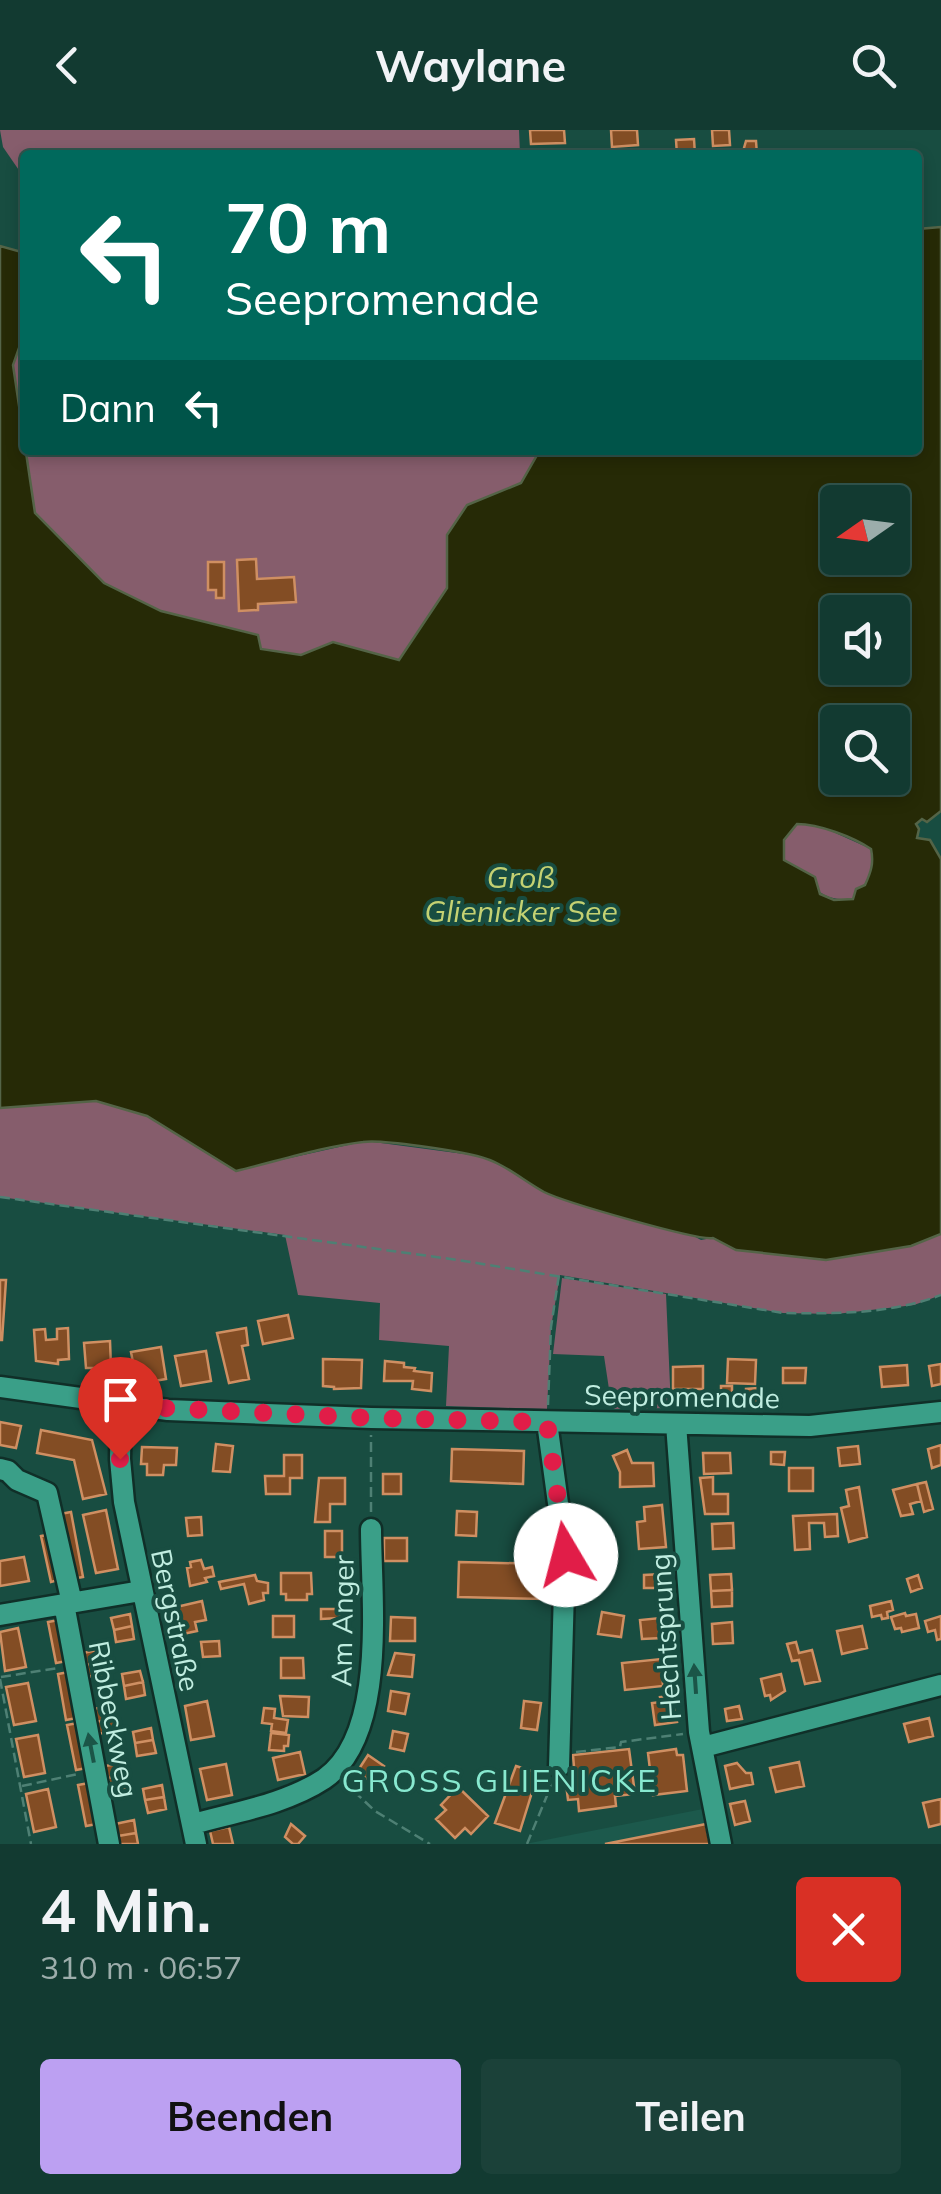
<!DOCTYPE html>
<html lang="de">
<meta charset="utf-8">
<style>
:root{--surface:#123a31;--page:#1b4139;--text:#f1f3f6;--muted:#9cadab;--line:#31544d;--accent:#bca0f2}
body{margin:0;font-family:Mulish,sans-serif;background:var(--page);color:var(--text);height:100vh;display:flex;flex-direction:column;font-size:38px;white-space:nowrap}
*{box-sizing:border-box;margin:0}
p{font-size:32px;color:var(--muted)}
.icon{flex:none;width:55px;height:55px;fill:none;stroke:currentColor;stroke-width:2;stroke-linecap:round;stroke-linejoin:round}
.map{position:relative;height:1714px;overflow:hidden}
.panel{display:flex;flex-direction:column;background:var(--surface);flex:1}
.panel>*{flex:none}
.guide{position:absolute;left:20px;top:20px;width:902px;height:305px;border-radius:10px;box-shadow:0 5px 15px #0003,0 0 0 2px var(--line);background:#00695c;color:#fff;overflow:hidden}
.needle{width:65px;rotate:256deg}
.fabs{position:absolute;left:820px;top:355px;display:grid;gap:20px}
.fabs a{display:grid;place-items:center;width:90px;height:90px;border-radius:10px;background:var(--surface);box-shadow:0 5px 15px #0003,0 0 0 2px var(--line);font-size:50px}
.pin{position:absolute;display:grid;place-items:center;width:85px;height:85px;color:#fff;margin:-102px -42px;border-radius:50% 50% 50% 0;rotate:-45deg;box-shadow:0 0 10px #0007}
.pin .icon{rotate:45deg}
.me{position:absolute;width:110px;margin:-55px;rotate:352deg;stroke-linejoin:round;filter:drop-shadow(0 0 8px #0008)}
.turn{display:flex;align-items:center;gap:35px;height:210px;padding:0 40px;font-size:45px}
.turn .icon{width:130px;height:130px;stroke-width:2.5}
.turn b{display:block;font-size:70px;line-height:85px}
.then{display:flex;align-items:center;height:95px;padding:0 40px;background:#0003;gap:20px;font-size:38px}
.round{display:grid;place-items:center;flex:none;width:105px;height:105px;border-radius:10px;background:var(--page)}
.summary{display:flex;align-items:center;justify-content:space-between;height:170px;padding:0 40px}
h1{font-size:60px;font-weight:700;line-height:75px}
.action{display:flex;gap:20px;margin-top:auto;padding:20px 40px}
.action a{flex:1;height:115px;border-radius:10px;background:var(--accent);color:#111;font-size:40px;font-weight:700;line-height:115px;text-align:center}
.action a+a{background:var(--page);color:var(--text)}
header{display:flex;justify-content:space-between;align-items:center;height:130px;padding:0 40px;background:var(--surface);font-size:45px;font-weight:700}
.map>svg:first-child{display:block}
</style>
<header><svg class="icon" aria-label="back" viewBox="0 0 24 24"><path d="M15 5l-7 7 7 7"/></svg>Waylane<svg class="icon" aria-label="search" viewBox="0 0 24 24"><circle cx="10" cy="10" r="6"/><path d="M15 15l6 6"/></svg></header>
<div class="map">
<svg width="941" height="1714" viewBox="0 0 941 1714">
<rect width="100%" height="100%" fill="#184d41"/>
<path fill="#1c594c" d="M708 1678 715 1714H525Z"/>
<path fill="#865d6c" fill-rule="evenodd" d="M0 0H519L520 25H25V49L3 17Z
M25 201V315L13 235Z
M26 320H566L482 437 399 530 333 512 301 525 260 519 258 505 161 481 104 453 35 383ZM256 429 257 449 294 447 295 472 258 474V480L239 481 237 430Z
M797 694 822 697 871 719C875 739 867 754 853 769 820 771 819 760 798 739 794 735 788 734 784 730 776 720 789 701 797 694Z
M96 971 147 986 236 1040 366 1011 479 1026 512 1040 546 1063 662 1098 686 1102 701 1110 712 1108 722 1112 911 1116 941 1104V1165L914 1175 836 1184 783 1183 560 1145 551 1197 547 1279 446 1276 449 1216 379 1210 380 1173 298 1165 285 1105 0 1067V978Z
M562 1148 666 1164 671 1278 612 1279 604 1226 553 1224Z"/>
<path fill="#262a06" stroke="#546447" stroke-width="2.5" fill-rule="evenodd" d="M941 97V681L927 692 922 689 916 694 919 699 917 708 930 710 941 729V1104L911 1116 826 1130 736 1120 713 1108C698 1111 564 1072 544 1062 522 1050 503 1032 477 1026 456 1021 383 1009 363 1012 321 1017 278 1031 236 1041L147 986 96 971 0 978V116L25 123V201L13 235 35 383 104 453 161 481 258 505 261 519 301 525 333 512 399 530 447 458V405L467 375 521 353 540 320H918V99ZM838 372H892V428H838ZM838 482H892V538H838ZM838 592H892V648H838ZM797 694C819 694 853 707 871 719 874 733 871 742 865 755L856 759 853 769 834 770 820 764 815 747 784 730V710Z"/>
<path fill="#834d24" stroke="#cf8f62" stroke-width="2.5" d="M530 0H564L565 13 531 14Z
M611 0H637L638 15 612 17Z
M712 0H729L730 15 713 16Z
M694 9 695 25H677L676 10Z
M746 11H756L757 25H742Z
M256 429 257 449 294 447 296 472 258 474V480L239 481 237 430Z
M208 432H224V468H216V460H208Z
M0 1150H6L2 1210H0Z
M288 1185 293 1208 263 1214 258 1191Z
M68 1198 69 1229 58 1230V1234L36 1231 34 1200 45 1199 46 1210 57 1209V1199Z
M246 1198 248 1215 242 1216 249 1249 229 1253 217 1203Z
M110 1211 111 1237H106L107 1243 94 1244V1238H86L84 1213Z
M161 1217 166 1249 137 1254 131 1222Z
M206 1221 211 1251 181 1256 175 1226Z
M323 1229 362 1230 361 1258 334 1259V1257L323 1256Z
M728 1229 756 1230 755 1254 727 1253Z
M385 1231 404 1233V1237L415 1238 414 1241 432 1243 431 1261 412 1259 413 1251H384Z
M941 1234V1254L932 1256 929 1236Z
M907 1235 908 1255 882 1257 880 1237Z
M703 1236V1259H673V1237Z
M783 1238H806L805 1253H783Z
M721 1256H732V1273H721Z
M757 1258V1277H746V1259Z
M0 1292 21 1296 16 1318 0 1315Z
M41 1300 92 1310 106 1364 83 1369 74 1330 37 1323Z
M216 1314 233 1316 230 1342 213 1341Z
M941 1315V1335L932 1338 928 1319Z
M858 1316 860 1334 840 1336 838 1318Z
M142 1317 177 1318 176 1335H164L163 1345H147V1334H141Z
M452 1319 524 1321 523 1354 451 1351Z
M627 1320 632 1333H653L654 1356 620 1357V1342L613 1326Z
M771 1322H785L784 1335 771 1334Z
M703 1323H730L731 1343 704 1344Z
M284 1325H302V1348H290V1364H266L265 1346H284Z
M789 1338H813V1361H789Z
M383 1344H401V1364H383Z
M713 1347V1364H728V1384H705L700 1348Z
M319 1348H345V1374H330V1392H315Z
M926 1352 933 1379 924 1382 917 1354Z
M917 1354 921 1371 910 1374 913 1384 901 1386 893 1360Z
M859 1357 867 1407 849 1412 841 1378 849 1376 846 1360Z
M662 1375 666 1417 639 1419 637 1392 645 1391 644 1377Z
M106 1380 118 1439 96 1443 83 1385Z
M457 1381 477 1382 476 1406 456 1405Z
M71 1382 83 1447 72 1449 60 1384Z
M837 1384 838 1406 825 1407 824 1393H809L810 1419 795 1420 793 1386Z
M201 1387 202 1405 188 1406 186 1388Z
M733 1393 734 1418 713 1419 712 1394Z
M325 1401H342V1427H325Z
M52 1404 62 1449 51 1452 41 1406Z
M384 1408H407V1431H384Z
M24 1427 29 1451 0 1456V1431Z
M201 1430 204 1439 212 1437 214 1446 205 1448 207 1452 190 1456 187 1438 191 1437 190 1432Z
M459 1432 547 1434 546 1469 458 1467Z
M281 1443H311L312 1464H307V1470H286V1464H281Z
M572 1444H588V1464H572Z
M663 1444V1458H644V1445Z
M731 1444 732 1460 711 1461 710 1445Z
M255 1445 257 1451 268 1453V1463H263L264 1470 249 1474 244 1454 221 1459 219 1452Z
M918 1445 922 1458 911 1462 907 1449Z
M732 1460V1476L712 1477 711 1461Z
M202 1471 206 1490 195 1492 197 1501 178 1505 172 1478Z
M891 1471 893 1480 887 1482 888 1488 882 1489 881 1485 872 1487 870 1476Z
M321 1479H340V1488L321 1489Z
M602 1482 624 1486 621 1507 598 1504Z
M905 1483 906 1486 916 1484 919 1498 902 1502 901 1498 895 1499 891 1487Z
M130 1484 132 1496 114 1500 111 1488Z
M273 1486H294V1507H273Z
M941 1486V1509L937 1510 935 1500 928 1502 925 1491Z
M391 1487 415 1488V1511H390Z
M660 1488 662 1508 642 1509 640 1490Z
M59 1490 67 1531 56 1533 48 1492Z
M732 1492 733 1513 713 1514 712 1494Z
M132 1496 134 1509 116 1512 114 1500Z
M862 1496 867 1518 842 1524 837 1501Z
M18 1498 26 1537 5 1541 0 1502Z
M219 1511 220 1526 203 1527 201 1512Z
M796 1512 799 1523 812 1520 820 1551 805 1554 799 1530 792 1531 787 1514Z
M102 1519 104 1531 85 1535 83 1523Z
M395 1523 414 1525 412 1547 388 1545Z
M281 1528H303L304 1548H281Z
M661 1529 663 1556 625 1560 622 1533Z
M104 1531 106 1543 88 1547 85 1535Z
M140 1541 143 1552 124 1556 122 1544Z
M69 1542 77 1588 66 1590 58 1544Z
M781 1544 785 1561 771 1570 770 1565 765 1566 761 1549Z
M143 1552 145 1565 126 1569 124 1556Z
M28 1553 36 1591 14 1595 6 1557Z
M391 1561 409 1564 405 1584 388 1581Z
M280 1566 309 1567 308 1587 283 1586Z
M671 1566 677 1592 655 1595 652 1573 661 1572 660 1567Z
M207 1571 214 1606 191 1610 185 1576Z
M524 1571 541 1573 537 1600 521 1598Z
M112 1576 114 1588 96 1592 93 1579Z
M739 1576 742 1589 727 1591 725 1579Z
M264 1578 275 1579 274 1588 288 1590 286 1603 271 1601 272 1594 262 1593Z
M114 1588 117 1600 98 1604 96 1592Z
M929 1588 933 1606 909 1612 904 1594Z
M78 1593 87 1638 76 1640 67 1595Z
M151 1598 153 1610 135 1613 133 1602Z
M393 1601 408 1604 404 1621 390 1618Z
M271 1603 289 1605 288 1616H284V1621L269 1620Z
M38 1605 45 1643 24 1647 16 1609Z
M153 1610 156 1623 137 1626 135 1613Z
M629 1619 635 1664 615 1666 616 1676 579 1681 578 1669 568 1670 564 1638 574 1637 573 1625Z
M676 1619 677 1625H683L687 1661 653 1665 648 1623Z
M300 1622 305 1644 278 1650 273 1628Z
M368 1625 384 1636 373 1653 357 1642Z
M799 1632 804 1656 776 1662 770 1638Z
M124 1633 126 1645 108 1648 105 1636Z
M737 1633 746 1643H751L753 1654 730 1659 725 1636Z
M226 1634 232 1665 207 1670 200 1639Z
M516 1636 538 1643 520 1701 495 1693Z
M126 1645 129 1657 110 1660 108 1648Z
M89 1653 97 1694 86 1696 78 1655Z
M162 1655 164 1667 145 1670 143 1659Z
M458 1657 488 1686 471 1704 465 1698 455 1708 436 1689 446 1680 441 1675Z
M48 1659 56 1697 34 1702 26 1664Z
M164 1667 166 1679 148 1683 145 1670Z
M941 1669V1694L929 1697 923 1673Z
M745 1671 750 1691 735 1695 730 1674Z
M134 1690 136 1703 118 1706 115 1694Z
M291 1694 305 1706 298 1714H293L285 1707Z
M706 1694 710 1714H605Z
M229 1697 233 1714H213L210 1701Z
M136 1703 138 1714H119L118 1706Z"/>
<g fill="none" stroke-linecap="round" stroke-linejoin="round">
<g stroke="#102f28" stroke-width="25">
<path id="minor" d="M0 1257 168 1280 371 1288 810 1296 941 1282
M121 1276 120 1329 124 1372 196 1714
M547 1292 565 1425 559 1637
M676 1294 699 1602 721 1714
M0 1339 8 1341 17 1350 47 1363 72 1473
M64 1474 109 1714
M0 1485 141 1461
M703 1617 941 1555
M193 1694C236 1682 286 1674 324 1649 388 1605 371 1467 371 1399"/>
</g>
<path stroke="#4e8074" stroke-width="2.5" stroke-dasharray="10 5" stroke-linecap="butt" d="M0 1067 458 1130 783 1183C836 1184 891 1184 941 1165
M548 1275 551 1197 559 1145
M371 1382V1305
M1 1547 58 1538
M0 1549 31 1714
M576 1622 620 1617 621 1612 683 1604
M343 1651 375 1681 430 1714
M22 1656 78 1644
M527 1714 553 1651"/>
<use href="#minor" stroke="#3a9f88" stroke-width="20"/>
</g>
<defs><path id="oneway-solid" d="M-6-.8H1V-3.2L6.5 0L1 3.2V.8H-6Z" transform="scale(2.5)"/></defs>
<g fill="#1b5548">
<use href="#oneway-solid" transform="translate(695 1549) rotate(-94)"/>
<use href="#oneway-solid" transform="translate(91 1618) rotate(-101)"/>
</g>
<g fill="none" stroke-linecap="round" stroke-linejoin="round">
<path stroke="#e11d48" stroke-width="18" stroke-dasharray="0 32.4" d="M120 1329 122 1276 371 1288 547 1292 566 1425"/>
</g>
<g text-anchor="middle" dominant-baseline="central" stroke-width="8" stroke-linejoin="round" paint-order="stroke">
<g font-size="28" fill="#c0ede0" stroke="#184d41">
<text transform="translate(682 1266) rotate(1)">Seepromenade</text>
<text transform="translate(176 1490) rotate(78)">Bergstraße</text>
<text transform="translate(342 1491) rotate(-89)">Am Anger</text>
<text transform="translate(665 1507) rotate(-94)">Hechtsprung</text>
<text transform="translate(114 1589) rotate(79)">Ribbeckweg</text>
</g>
<g font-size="30" font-style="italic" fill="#c4d172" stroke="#184d41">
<text x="521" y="747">Groß<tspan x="521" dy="34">Glienicker See</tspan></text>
</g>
<g font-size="32" letter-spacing="2.5" fill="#88e9d0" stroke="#184d41">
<text x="500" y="1650">GROSS GLIENICKE</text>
</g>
</g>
</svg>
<div class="fabs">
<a><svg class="needle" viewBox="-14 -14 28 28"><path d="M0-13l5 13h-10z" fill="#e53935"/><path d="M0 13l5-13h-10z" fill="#9cadab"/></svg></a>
<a><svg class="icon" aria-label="sound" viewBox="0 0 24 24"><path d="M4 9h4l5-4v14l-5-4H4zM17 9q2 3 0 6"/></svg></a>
<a><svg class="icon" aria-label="search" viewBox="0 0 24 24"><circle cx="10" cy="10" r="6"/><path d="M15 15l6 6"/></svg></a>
</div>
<div class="pin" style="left:120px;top:1329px;background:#d93025"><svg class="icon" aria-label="arrive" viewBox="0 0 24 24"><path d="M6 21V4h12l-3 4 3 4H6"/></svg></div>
<svg class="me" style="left:566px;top:1425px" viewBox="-20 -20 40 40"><circle r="19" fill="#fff"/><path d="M0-13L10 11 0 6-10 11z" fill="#e11d48"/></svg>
<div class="guide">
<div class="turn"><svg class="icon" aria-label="left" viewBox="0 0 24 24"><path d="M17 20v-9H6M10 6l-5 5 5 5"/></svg><div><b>70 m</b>Seepromenade</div></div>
<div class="then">Dann<svg class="icon" aria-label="left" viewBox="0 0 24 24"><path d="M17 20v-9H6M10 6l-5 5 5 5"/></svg></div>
</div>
</div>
<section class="panel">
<div class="summary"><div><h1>4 Min.</h1><p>310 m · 06:57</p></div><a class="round" style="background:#d93025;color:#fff"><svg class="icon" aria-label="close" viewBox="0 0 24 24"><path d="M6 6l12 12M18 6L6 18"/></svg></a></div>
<div class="action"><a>Beenden</a><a>Teilen</a></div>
</section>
